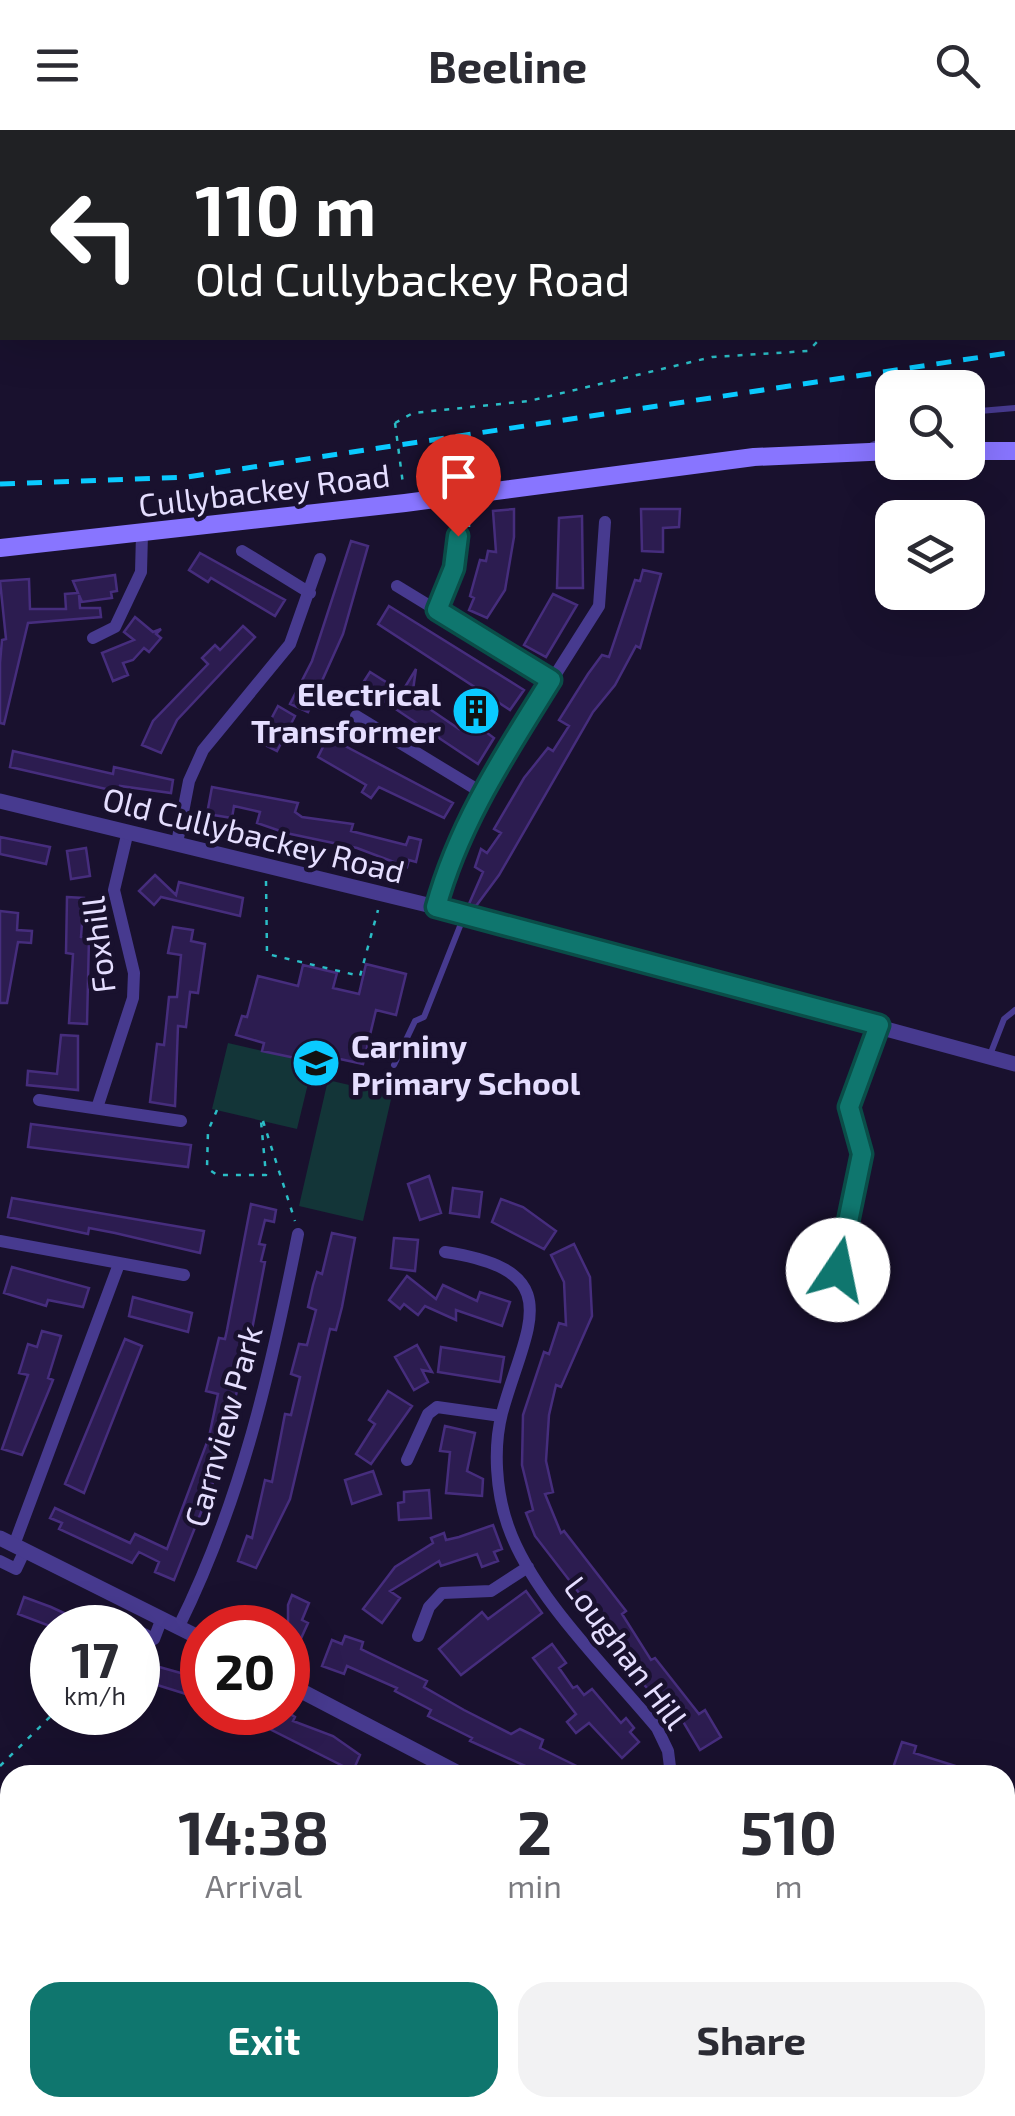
<!DOCTYPE html>
<style>
:root{--surface:#fff;--page:#f2f2f3;--text:#2b2b33;--muted:#7c7c81;--accent:#0f766e}
body{margin:0;font-family:"Exo 2",sans-serif;background:var(--page);color:var(--text);height:100vh;display:flex;flex-direction:column;font-size:38px;white-space:nowrap}
*{box-sizing:border-box;margin:0}
p{font-size:32px;color:var(--muted)}
.icon{flex:none;width:55px;height:55px;fill:none;stroke:currentColor;stroke-width:2;stroke-linecap:round;stroke-linejoin:round}
.map{position:relative;flex:1;overflow:hidden}
.panel{position:absolute;left:0px;top:1635px;width:1015px;height:352px;display:flex;flex-direction:column;background:var(--surface);border-radius:30px 30px 0 0;box-shadow:0 10px 40px #0002}
.panel>*{flex:none}
.guide{position:absolute;left:0px;top:0px;width:1015px;height:210px;box-shadow:0 10px 40px #0002;background:#202124;color:#fff;overflow:hidden}
.controls{position:absolute;left:875px;top:240px;display:grid;gap:20px}
.controls a{display:grid;place-items:center;width:110px;height:110px;border-radius:20px;background:var(--surface);box-shadow:0 10px 40px #0002;font-size:50px}
.speed{position:absolute;left:30px;top:1475px;display:flex;gap:20px;font-size:50px;font-weight:700;text-align:center}
.speed>*{display:grid;place-content:center;width:130px;height:130px;border-radius:50%;background:var(--surface);box-shadow:0 10px 40px #0002;line-height:1}
.speed small{font-size:25px;font-weight:400}
.speed .limit{border:15px solid #d22;background:#fff;color:#111}
.pin{position:absolute;display:grid;place-items:center;width:85px;height:85px;color:#fff;margin:-102px -42px;border-radius:50% 50% 50% 0;rotate:-45deg;box-shadow:0 0 10px #0007}
.pin .icon{rotate:45deg}
.me{position:absolute;width:110px;margin:-55px;rotate:11deg;stroke-linejoin:round;filter:drop-shadow(0 0 8px #0008)}
.turn{display:flex;align-items:center;gap:35px;height:210px;padding:0 30px;font-size:45px}
.turn .icon{width:130px;height:130px;stroke-width:2.5}
.turn b{display:block;font-size:70px;line-height:85px}
.eta{display:flex;justify-content:space-evenly;align-items:center;height:170px;text-align:center}
.eta b{font-size:60px;font-weight:700;line-height:70px}
.primary-button{display:flex;gap:20px;margin-top:auto;padding:20px 30px}
.primary-button a{flex:1;height:115px;border-radius:30px;background:var(--accent);color:#fff;font-size:40px;font-weight:700;line-height:115px;text-align:center}
.primary-button a+a{background:var(--page);color:var(--text)}
header{display:flex;justify-content:space-between;align-items:center;height:130px;padding:0 30px;background:var(--surface);font-size:45px;font-weight:700}
.map>svg:first-child{display:block}
</style>
<header><svg class="icon" aria-label="menu" viewBox="0 0 24 24"><path d="M4 6h16M4 12h16M4 18h16"/></svg>Beeline<svg class="icon" aria-label="search" viewBox="0 0 24 24"><circle cx="10" cy="10" r="6"/><path d="M15 15l6 6"/></svg></header>
<div class="map">
<svg width="1015" height="1986" viewBox="0 0 1015 1986">
<rect width="100%" height="100%" fill="#19112e"/>
<path fill="#133538" d="M228 913 313 933 297 999 212 979Z
M328 950 392 965 363 1091 299 1076Z"/>
<path fill="#2c1c50" stroke="#462d7d" stroke-width="2.5" d="M514 379V407L505 460 487 488 469 480 474 468 470 466 480 430 486 431 488 421 496 422 493 381Z
M641 379H680L679 397 663 398V422L642 421Z
M582 386 583 458H557L559 388Z
M351 411 368 416 343 504 308 582 290 574 312 531Z
M200 423 285 470 275 486 211 448 208 452 189 440Z
M643 440 661 444 640 518 636 516 615 555 593 582 499 745 476 776 469 774 483 742 475 737 481 719 487 723 501 703 494 699 524 648 548 618 553 621 569 596 559 590 588 544 602 525 609 527 635 450 640 451Z
M115 445 117 461 111 462 112 468 82 472 79 465 80 478H100L101 487 28 493 4 594 0 593V533L2 510 6 509 0 451 29 449 30 479H66L65 464 78 463 73 451Z
M553 464 577 475 546 527 524 515Z
M389 476 524 560 510 580 378 494Z
M135 487 153 502 161 499 156 504 161 508 149 522 144 518 133 530 123 533 128 545 113 551 102 523 134 510 124 502Z
M243 496 255 507 177 590 161 623 142 615 153 591 208 534 202 528 215 515 220 520Z
M416 539 412 567 459 599 467 588 494 608 478 634 361 556 370 542 402 562Z
M278 576 295 586 277 621 259 612Z
M328 607 453 673 444 688 379 657 371 668 362 662 366 655 318 627Z
M13 621 113 644 114 637 173 650 171 663 120 656 119 662 10 637Z
M212 657 298 673 295 682 302 687 353 694 351 701 406 715 409 707 421 710 416 732 409 730 407 737 357 718 286 703 257 693 260 682 234 676 232 688 207 684Z
M0 707 50 717 46 734 0 724Z
M86 718 90 746 71 749 67 721Z
M155 745 176 765 179 752 243 768 240 786 161 767 154 775 139 761Z
M67 767 84 768 81 807 89 808 87 894 69 893 73 824 66 823Z
M0 781 18 783 17 800 32 801 31 813 18 812 7 873H0Z
M173 797 193 800 191 811 205 814 198 863 190 862 186 897 178 896 175 976 150 972 157 914 164 915 169 867H177L181 825 168 823Z
M366 834 406 844 396 885 376 880 363 934 326 926 324 934 262 921 264 913 236 905 242 886 247 887 258 846 298 856 303 835 337 843 333 858 359 864Z
M61 905 78 906V960L27 955 28 941 57 944Z
M31 994 191 1015 188 1037 28 1017Z
M429 1046 441 1083 420 1090 408 1054Z
M453 1058 482 1062 479 1087 450 1083Z
M12 1068 204 1101 200 1123 115 1103 89 1098 88 1104 8 1087Z
M501 1069 523 1077 556 1101 544 1119 492 1092Z
M251 1074 276 1080 274 1092 265 1090 259 1114 265 1115 261 1131 265 1132 251 1205 216 1345 174 1450 155 1442 159 1432 139 1422 132 1433 59 1399 62 1393 50 1388 55 1378 130 1413 135 1404 167 1419 209 1307 218 1264 206 1261 219 1208 225 1209 227 1200Z
M332 1103 355 1108 342 1177 336 1200 330 1199 290 1369 256 1438 238 1431 247 1406 252 1408 265 1350 272 1352 285 1284 291 1285 300 1247 291 1244 299 1214 307 1215 316 1180 308 1177 313 1155 317 1142 322 1144Z
M394 1108 418 1110 415 1141 391 1138Z
M574 1114 590 1147 592 1186 561 1257 556 1255 549 1285 546 1331 553 1362 545 1364 561 1403 564 1401 626 1481 622 1484 651 1530 655 1528 699 1584 705 1580 721 1607 700 1620 681 1588 677 1591 628 1537 613 1514 617 1512 535 1406 526 1383 533 1380 522 1335 523 1285 544 1222 549 1224 559 1193 566 1195 564 1152 551 1125Z
M12 1137 89 1158 83 1177 48 1170 46 1176 4 1163Z
M407 1146 436 1169 443 1155 477 1171 480 1162 510 1172 502 1196 456 1180V1190L425 1176 418 1185 404 1174 400 1179 389 1170Z
M133 1167 192 1183 188 1202 129 1186Z
M42 1201 61 1206 48 1248 53 1250 49 1260 22 1325 2 1319 28 1245 19 1243 28 1214 37 1217Z
M125 1209 142 1216 84 1363 65 1354Z
M417 1215 432 1242 422 1240 428 1252 414 1260 395 1227Z
M441 1217 504 1227 500 1252 438 1242Z
M388 1261 412 1276 371 1334 356 1324 375 1294 369 1290Z
M445 1296 475 1303 467 1341 483 1349 482 1366 446 1363 450 1322 440 1321Z
M373 1341 381 1364 352 1374 345 1350Z
M429 1360 431 1388 399 1390 398 1373 404 1372V1362Z
M493 1395 502 1419 494 1422 498 1431 482 1437 477 1424 441 1436 439 1431 390 1461 400 1468 382 1493 363 1479 395 1437 433 1413 431 1408 444 1403 446 1410 459 1407Z
M526 1461 542 1483 461 1545 439 1519 482 1482 488 1489Z
M292 1465 309 1473 302 1490 308 1493 288 1537V1475Z
M24 1467 51 1477 96 1498H55L18 1484Z
M345 1506 363 1512 361 1519 427 1551 424 1557 464 1580 511 1604 520 1599 543 1610 540 1618 595 1645H545L470 1611 472 1608 428 1586 431 1580 395 1561 397 1558 347 1536 344 1544 322 1536 332 1510 342 1514Z
M552 1514 566 1533 559 1538 573 1558 577 1556 584 1565 592 1559 621 1593 626 1588 634 1598 630 1602 639 1612 622 1628 589 1593 576 1603 567 1592 576 1584 533 1528Z
M138 1531 202 1549V1569L138 1549Z
M236 1582H287L295 1587 293 1591 333 1606 360 1625 353 1641Z
M902 1612 916 1616 914 1623 984 1645H925L894 1635Z"/>
<g fill="none" stroke-linecap="round" stroke-linejoin="round">
<path stroke="#2bbdc6" stroke-width="2.5" stroke-dasharray="5 8" stroke-linecap="butt" d="M892 2 893 0
M395 293 413 283 529 271 712 227 808 221 821 208
M469 397V380
M266 751 267 824 360 846 378 780
M217 980 208 1001 207 1038 217 1045H266L261 991
M263 991 295 1091
M93 1498 97 1486
M0 1636 55 1582"/>
<path stroke="#473a8f" stroke-width="6" d="M968 282 1015 278
M872 315 892 307
M990 925 1004 889 1015 880
M394 935 415 891 424 887 464 786
M838 1140 862 1024 849 977 879 896"/>
<path stroke="#473a8f" stroke-width="12" d="M242 421 310 463
M397 456 551 550
M437 480 454 438 458 406
M93 508 115 497 141 442 142 404
M356 586 481 662
M177 713 189 651 203 620 290 514 320 429
M436 777 451 723 481 662 599 476 605 392
M39 970 181 991
M97 978 133 868 134 843 114 760 128 701
M0 1111 184 1145
M445 1122C571 1141 526 1196 502 1283 493 1318 496 1362 508 1396 532 1466 609 1540 657 1598L668 1621 671 1645
M407 1330 428 1284 437 1277 501 1286
M14 1415 119 1134
M0 1431 16 1439 25 1420
M111 1487 131 1498
M179 1496C241 1371 271 1240 298 1104
M138 1501 154 1509 162 1488
M418 1506 429 1477 442 1463 491 1461 528 1437
M1005 1694 1015 1697
M1005 1902 1015 1908
M0 1948 10 1921
M347 1986 349 1978
M716 1986 720 1978
M883 1986 887 1978"/>
<path stroke="#473a8f" stroke-width="15" d="M0 671 436 777 1015 934
M0 1408 202 1509
M288 1554 462 1645
M1005 1956 1015 1962"/>
<path stroke="#8875ff" stroke-width="18" d="M968 321H1015
M0 418 405 373 754 327 892 321"/>
<path stroke="#d765ff" stroke-width="20" d="M0 1968 10 1970
M43 1978 83 1986"/>
<path stroke="#0acaff" stroke-width="5" stroke-dasharray="15 12" stroke-linecap="butt" d="M0 354 187 347 1015 222"/>
<path stroke="#2bbdc6" stroke-width="2.5" stroke-dasharray="5 8" stroke-linecap="butt" d="M395 293 403 354"/>
</g>
<g fill="none" stroke-linecap="round" stroke-linejoin="round">
<g stroke="#0a4d48" stroke-width="25">
<path id="route" d="M458 406 454 438 437 480 551 550C505 624 459 693 436 777L879 895 849 977 862 1024 838 1140"/>
</g>
<use href="#route" stroke="#0f766e" stroke-width="18"/>
</g>
<defs>
<g id="building-disc" transform="scale(2.5)"><circle r="9.5" fill="#0acaff" stroke="#19112e"/><path d="M-4-6H4V6H1V3H-1V6H-4ZM-2.5-4.3h1.7v1.8h-1.7ZM.8-4.3h1.7v1.8H.8ZM-2.5-1h1.7V.8h-1.7ZM.8-1h1.7V.8H.8Z" fill="#111"/></g>
<g id="school-disc" transform="scale(2.5)"><circle r="9.5" fill="#0acaff" stroke="#19112e"/><path d="M0-5L7-2L0 1L-7-2ZM-4 1L0 2.5L4 1V4Q0 6-4 4Z" fill="#111"/></g>
</defs>
<g fill-rule="evenodd">
<use href="#building-disc" x="476" y="581"/>
<use href="#school-disc" x="316" y="933"/>
</g>
<g text-anchor="middle" dominant-baseline="central" stroke-width="9" stroke-linejoin="round" paint-order="stroke">
<g font-size="32" fill="#e5deff" stroke="#19112e">
<text transform="translate(264 359) rotate(-7)">Cullybackey Road</text>
<text transform="translate(254 704) rotate(14)">Old Cullybackey Road</text>
<text transform="translate(97 815) rotate(-97)">Foxhill</text>
<text transform="translate(222 1296) rotate(-74)">Carnview Park</text>
<text transform="translate(627 1522) rotate(53)">Loughan Hill</text>
</g>
<g font-size="32" font-weight="bold" fill="#e5deff" stroke="#19112e" text-anchor="end">
<text x="441" y="563">Electrical<tspan x="441" dy="37">Transformer</tspan></text>
<text x="351" y="915" text-anchor="start">Carniny<tspan x="351" dy="37">Primary School</tspan></text>
</g>
</g>
</svg>
<div class="controls">
<a><svg class="icon" aria-label="search" viewBox="0 0 24 24"><circle cx="10" cy="10" r="6"/><path d="M15 15l6 6"/></svg></a>
<a><svg class="icon" aria-label="layers" viewBox="0 0 24 24"><path d="M12 4l9 5-9 5-9-5zM3 14l9 5 9-5"/></svg></a>
</div>
<div class="speed"><div>17<small>km/h</small></div><div class="limit">20</div></div>
<div class="pin" style="left:458px;top:406px;background:#d93025"><svg class="icon" aria-label="arrive" viewBox="0 0 24 24"><path d="M6 21V4h12l-3 4 3 4H6"/></svg></div>
<svg class="me" style="left:838px;top:1140px" viewBox="-20 -20 40 40"><circle r="19" fill="#fff"/><path d="M0-13L10 11 0 6-10 11z" fill="#0f766e"/></svg>
<div class="guide">
<div class="turn"><svg class="icon" aria-label="left" viewBox="0 0 24 24"><path d="M17 20v-9H6M10 6l-5 5 5 5"/></svg><div><b>110 m</b>Old Cullybackey Road</div></div>
</div>
<section class="panel">
<div class="eta">
<div><b>14:38</b><p>Arrival</p></div>
<div><b>2</b><p>min</p></div>
<div><b>510</b><p>m</p></div>
</div>
<div class="primary-button"><a>Exit</a><a>Share</a></div>
</section>
</div>
